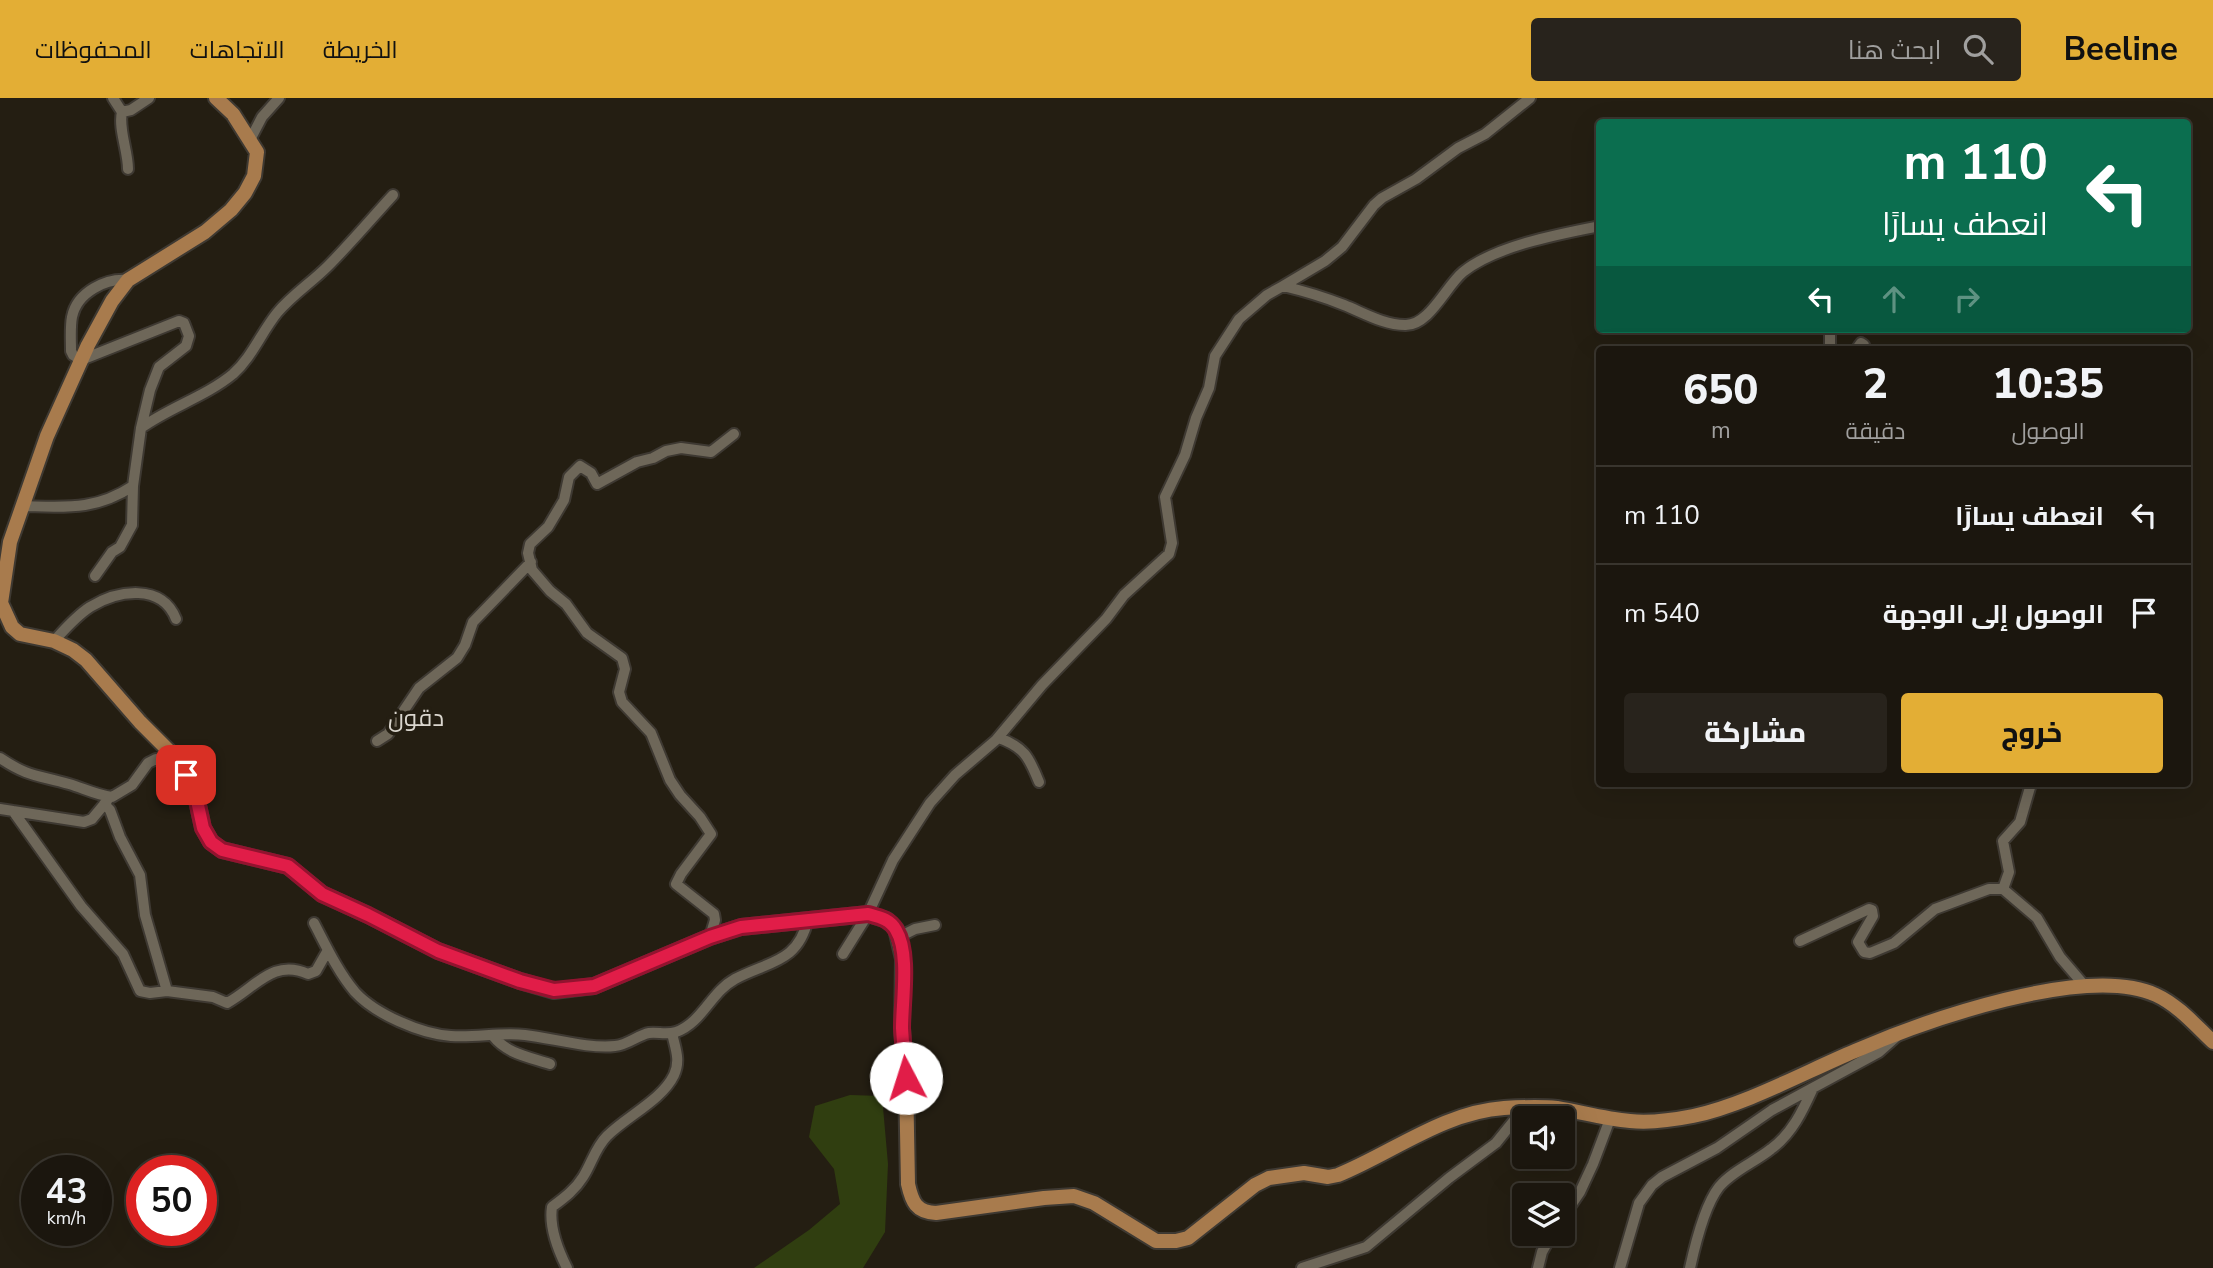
<!DOCTYPE html>
<html lang="ar">
<meta charset="utf-8">
<style>
:root{--surface:#1b160e;--page:#28231c;--text:#f1f3f6;--muted:#a09f9e;--line:#39352e;--accent:#e3ae35}
body{margin:0;font-family:"Nunito Sans",Cairo,sans-serif;background:var(--page);color:var(--text);direction:rtl;height:100vh;display:flex;flex-direction:column;font-size:26px;white-space:nowrap}
*{box-sizing:border-box;margin:0}
p{font-size:23px;color:var(--muted)}
.icon{flex:none;width:38px;height:38px;fill:none;stroke:currentColor;stroke-width:2;stroke-linecap:round;stroke-linejoin:round}
.map{position:relative;flex:1;overflow:hidden;direction:ltr}
.details{position:absolute;left:1596px;top:248px;width:595px;height:441px;display:flex;flex-direction:column;background:var(--surface);border-radius:7px;box-shadow:0 7px 28px #0002,0 0 0 2px var(--line);direction:rtl}
.details>*{flex:none}
.hud{position:absolute;left:1596px;top:21px;width:595px;height:214px;border-radius:7px;box-shadow:0 7px 28px #0002,0 0 0 2px var(--line);direction:rtl;background:#0b6e4f;color:#fff;overflow:hidden}
.fabs{position:absolute;left:1512px;top:1008px;display:grid;gap:14px}
.fabs a{display:grid;place-items:center;width:63px;height:63px;border-radius:7px;background:var(--surface);box-shadow:0 7px 28px #0002,0 0 0 2px var(--line);font-size:35px}
.speed{position:absolute;left:21px;top:1057px;display:flex;gap:14px;font-size:35px;font-weight:700;text-align:center}
.speed>*{display:grid;place-content:center;width:91px;height:91px;border-radius:50%;background:var(--surface);box-shadow:0 7px 28px #0002,0 0 0 2px var(--line);line-height:1}
.speed small{font-size:18px;font-weight:400}
.speed .limit{border:10px solid #d22;background:#fff;color:#111}
.pin{position:absolute;display:grid;place-items:center;width:60px;height:60px;color:#fff;margin:-30px;border-radius:14px;box-shadow:0 4px 10px #0006}
.me{position:absolute;width:77px;margin:-38px;rotate:355deg;stroke-linejoin:round;filter:drop-shadow(0 0 5px #0008)}
.turn{display:flex;align-items:center;gap:24px;height:147px;padding:0 28px;font-size:32px}
.turn .icon{width:91px;height:91px;stroke-width:2.5}
.turn b{display:block;font-size:49px;line-height:60px}
.lanes{display:flex;align-items:center;height:66px;padding:0 28px;background:#0003;justify-content:center;gap:35px;direction:ltr}
.lanes .off{opacity:.35}
.eta{display:flex;justify-content:space-evenly;align-items:center;height:119px;text-align:center}
.eta b{font-size:42px;font-weight:800;line-height:49px}
.action{display:flex;gap:14px;margin-top:auto;padding:14px 28px}
.action a{flex:1;height:80px;border-radius:7px;background:var(--accent);color:#111;font-size:28px;font-weight:800;line-height:80px;text-align:center}
.action a+a{background:var(--page);color:var(--text)}
ul{padding:0;list-style:none}
li{display:flex;align-items:center;gap:21px;height:98px;padding:0 28px;border-top:2px solid var(--line)}
li div{flex:1}
li b{display:block;font-size:26px}
li em{font-style:normal}
header{display:flex;align-items:center;gap:42px;box-sizing:border-box;height:98px;padding:0 35px;background:var(--accent);color:#111}
header strong{font-size:33px}
nav{display:flex;gap:38px;margin-inline-start:auto;font-size:24px}
.search{width:490px;height:63px;background:var(--page);display:flex;align-items:center;gap:18px;box-sizing:border-box;padding:0 24px;border-radius:7px;color:var(--muted);font-size:26px}
.map>svg:first-child{display:block}
</style>
<header>
<strong>Beeline</strong>
<div class="search"><svg class="icon" aria-label="search" viewBox="0 0 24 24"><circle cx="10" cy="10" r="6"/><path d="M15 15l6 6"/></svg>ابحث هنا</div>
<nav><a>الخريطة</a><a>الاتجاهات</a><a>المحفوظات</a></nav>
</header>
<div class="map">
<svg width="2213" height="1170" viewBox="0 0 2213 1170">
<rect width="100%" height="100%" fill="#241e12"/>
<path fill="#303e10" d="M850 997 882 998 888 1066 885 1134 863 1170H754L809 1132 840 1106 834 1071 809 1039 815 1008Z"/>
<g fill="none" stroke-linecap="round" stroke-linejoin="round">
<g stroke="#3e3932" stroke-width="14">
<path id="minor" d="M113 0 122 14 131 12 149 0
M122 14C118 30 128 53 128 71
M250 42 262 19 279 0
M128 182C106 180 77 194 72 219 70 229 71 242 71 253L73 257 81 262 179 223 184 225 189 238 186 248 159 269 150 292 141 330
M1283 188 1325 163 1342 149 1374 107 1382 100 1416 81 1458 50 1485 36 1530 0
M1830 231V252
M1856 252 1861 245 1864 247V252
M22 408C65 409 95 413 133 388L141 330C170 309 205 299 233 276 252 259 261 235 277 215 292 197 311 185 328 168 350 146 371 121 393 97
M95 478 112 454 120 449 132 427 133 388
M54 543C65 531 76 518 90 509 118 492 162 485 176 521
M999 640C1024 649 1029 659 1039 684
M377 643 388 636 419 590 457 560 465 547 473 524 531 464
M0 660C28 679 38 677 69 686 83 690 96 697 112 699L132 687 148 665 156 661 173 667 181 673
M0 711 84 724 92 721 107 703
M13 713 81 808 123 856 140 893 150 895 167 893 145 817 140 777 120 739 110 712 104 706
M2003 791 2009 774 2003 743 2020 724 2031 686
M314 825C326 848 338 874 355 894 375 916 421 936 451 938 475 940 501 934 525 937 552 940 588 951 615 948 628 947 638 937 649 935 658 934 667 937 676 934 702 925 711 894 735 881 769 863 798 865 808 821
M710 839 715 822 714 816 676 786 681 776 711 736 700 719 680 697 670 682 651 635 622 604 619 594 625 571 622 560 587 535 566 506 550 493 532 472 528 455 530 446 548 429 564 402 569 379 580 368 591 375 597 386 637 364 653 360 666 353 681 350 711 354 734 336
M899 839 915 831 935 827
M1800 843 1869 811 1872 812 1873 818 1858 844 1864 854 1870 855 1894 845 1935 811 1989 791H2003L2037 820 2060 859 2084 887
M843 856 868 816 893 762 930 705 955 677 996 642 1042 587 1106 521 1124 497 1169 456 1172 445 1165 399 1185 357 1196 320 1209 290 1215 258 1239 221 1267 197 1283 188C1304 193 1324 199 1344 207 1364 215 1384 227 1405 227 1429 228 1446 188 1463 174 1495 148 1559 136 1600 128
M167 893 213 899 227 905C255 890 273 860 308 876L316 873 328 852
M493 938C507 956 529 959 550 966
M1563 1119 1580 1094 1593 1066 1610 1021
M567 1170C558 1152 549 1128 552 1109 564 1100 575 1092 583 1079 592 1065 595 1050 607 1038 627 1018 662 1002 674 977 681 962 675 950 672 935
M1302 1170 1366 1149 1449 1080 1496 1045 1525 1009
M1538 1170 1542 1154 1552 1136
M1620 1170 1639 1105 1652 1087 1662 1079 1717 1050 1772 1012 1879 954 1896 939
M1690 1170C1695 1147 1705 1107 1719 1089 1732 1073 1755 1064 1771 1051 1792 1036 1803 1012 1813 990"/>
</g>
<g stroke="#3e3932" stroke-width="18">
<path id="major" d="M216 0 233 16 257 54 254 78 245 95 231 112 205 134 128 182 112 203 88 247 47 338 10 444 1 505 12 529 20 536 54 543 73 552 86 562 140 624 174 658 196 698 203 730 211 744 222 752 288 768 322 796 368 817 438 853 520 883 554 893 594 888 710 839 741 829 868 816 887 822 896 831 903 861 902 931 906 980 908 1086C912 1104 916 1114 936 1115L1044 1100 1074 1098 1094 1105 1156 1143H1176L1188 1140 1255 1087 1269 1080 1304 1075 1328 1079 1338 1077C1392 1055 1444 1014 1504 1010 1521 1009 1539 1008 1557 1010 1581 1014 1605 1021 1630 1023 1650 1025 1673 1022 1693 1018 1745 1007 1805 974 1855 953 1924 923 2086 865 2156 897 2178 907 2196 928 2213 944"/>
</g>
<use href="#minor" stroke="#6e6759" stroke-width="10"/>
<use href="#major" stroke="#a87b4d" stroke-width="14"/>
</g>
<g fill="none" stroke-linecap="round" stroke-linejoin="round">
<g stroke="#92132f" stroke-width="18">
<path id="route" d="M186 677 196 698 203 730 211 744 222 752 288 768 322 796 368 817 438 853 520 883 554 892 594 888 710 839 741 829 868 816C879 819 890 821 896 832 910 855 902 903 902 930 903 947 905 963 906 980"/>
</g>
<use href="#route" stroke="#e11d48" stroke-width="12"/>
</g>
<g text-anchor="middle" dominant-baseline="central" stroke-width="7" stroke-linejoin="round" paint-order="stroke">
<g font-size="24" fill="#dad6ce" stroke="#241e12">
<text x="416" y="620">دقون</text>
</g>
</g>
</svg>
<div class="fabs">
<a><svg class="icon" aria-label="sound" viewBox="0 0 24 24"><path d="M4 9h4l5-4v14l-5-4H4zM17 9q2 3 0 6"/></svg></a>
<a><svg class="icon" aria-label="layers" viewBox="0 0 24 24"><path d="M12 4l9 5-9 5-9-5zM3 14l9 5 9-5"/></svg></a>
</div>
<div class="speed"><div>43<small>km/h</small></div><div class="limit">50</div></div>
<div class="pin" style="left:186px;top:677px;background:#d93025"><svg class="icon" aria-label="arrive" viewBox="0 0 24 24"><path d="M6 21V4h12l-3 4 3 4H6"/></svg></div>
<svg class="me" style="left:906px;top:980px" viewBox="-20 -20 40 40"><circle r="19" fill="#fff"/><path d="M0-13L10 11 0 6-10 11z" fill="#e11d48"/></svg>
<div class="hud">
<div class="turn"><svg class="icon" aria-label="left" viewBox="0 0 24 24"><path d="M17 20v-9H6M10 6l-5 5 5 5"/></svg><div><b>110 m</b>انعطف يسارًا</div></div>
<div class="lanes"><svg class="icon" aria-label="left" viewBox="0 0 24 24"><path d="M17 20v-9H6M10 6l-5 5 5 5"/></svg><svg class="icon off" aria-label="ahead" viewBox="0 0 24 24"><path d="M12 20V5M6 11l6-6 6 6"/></svg><svg class="icon off" aria-label="right" viewBox="0 0 24 24"><path d="M7 20v-9h11M14 6l5 5-5 5"/></svg></div>
</div>
<section class="details">
<div class="eta">
<div><b>10:35</b><p>الوصول</p></div>
<div><b>2</b><p>دقيقة</p></div>
<div><b>650</b><p>m</p></div>
</div>
<ul>
<li><svg class="icon" aria-label="left" viewBox="0 0 24 24"><path d="M17 20v-9H6M10 6l-5 5 5 5"/></svg><div><b>انعطف يسارًا</b></div><em>110 m</em></li>
<li><svg class="icon" aria-label="arrive" viewBox="0 0 24 24"><path d="M6 21V4h12l-3 4 3 4H6"/></svg><div><b>الوصول إلى الوجهة</b></div><em>540 m</em></li>
</ul>
<div class="action"><a>خروج</a><a>مشاركة</a></div>
</section>
</div>
